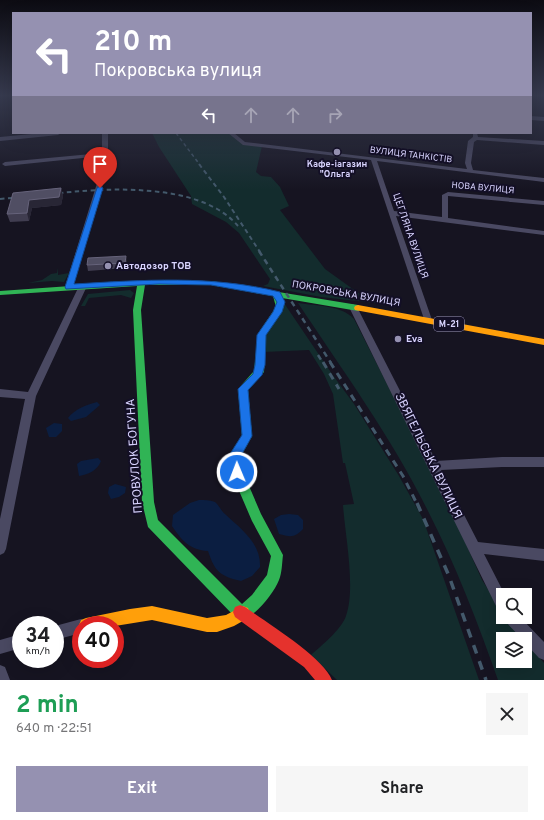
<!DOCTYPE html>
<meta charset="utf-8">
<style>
:root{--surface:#fff;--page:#f6f6f6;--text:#202124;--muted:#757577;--accent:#9591b1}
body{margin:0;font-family:Overpass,sans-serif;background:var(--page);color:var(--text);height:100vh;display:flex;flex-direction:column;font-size:15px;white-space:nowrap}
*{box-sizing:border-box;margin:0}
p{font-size:13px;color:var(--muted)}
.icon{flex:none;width:22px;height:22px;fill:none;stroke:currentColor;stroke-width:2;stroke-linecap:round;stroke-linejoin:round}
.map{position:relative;height:680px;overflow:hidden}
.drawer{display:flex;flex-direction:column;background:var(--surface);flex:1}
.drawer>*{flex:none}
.hud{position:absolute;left:12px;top:12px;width:520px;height:122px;border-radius:0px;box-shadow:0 4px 16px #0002;background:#9591b1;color:#fff;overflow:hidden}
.buttons{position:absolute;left:496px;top:588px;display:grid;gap:8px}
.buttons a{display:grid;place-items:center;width:36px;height:36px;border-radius:0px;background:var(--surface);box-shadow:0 4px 16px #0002;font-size:20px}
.speed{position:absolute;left:12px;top:616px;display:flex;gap:8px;font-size:20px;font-weight:700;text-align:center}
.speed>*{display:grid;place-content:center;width:52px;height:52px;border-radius:50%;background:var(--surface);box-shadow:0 4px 16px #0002;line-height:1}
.speed small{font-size:10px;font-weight:400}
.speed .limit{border:6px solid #d22;background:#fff;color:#111}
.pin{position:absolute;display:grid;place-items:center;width:34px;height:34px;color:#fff;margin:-41px -17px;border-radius:50% 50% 50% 0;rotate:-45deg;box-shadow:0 0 4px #0007}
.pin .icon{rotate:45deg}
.me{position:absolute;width:44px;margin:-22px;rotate:359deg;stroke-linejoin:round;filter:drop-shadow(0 0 3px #0008)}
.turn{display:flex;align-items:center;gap:14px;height:84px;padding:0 16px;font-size:18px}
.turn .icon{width:52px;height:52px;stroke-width:2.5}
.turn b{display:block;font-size:28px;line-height:34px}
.lanes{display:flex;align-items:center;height:38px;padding:0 16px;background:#0003;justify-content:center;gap:20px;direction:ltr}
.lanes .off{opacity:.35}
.round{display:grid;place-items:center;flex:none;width:42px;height:42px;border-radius:0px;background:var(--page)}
.headline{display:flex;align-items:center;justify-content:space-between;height:68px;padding:0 16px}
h1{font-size:24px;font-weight:700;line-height:30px;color:#1e9e55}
.action{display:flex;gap:8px;margin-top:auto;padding:8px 16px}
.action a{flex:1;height:46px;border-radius:0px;background:var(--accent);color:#fff;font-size:16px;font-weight:700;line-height:46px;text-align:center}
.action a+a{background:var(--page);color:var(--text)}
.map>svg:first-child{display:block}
</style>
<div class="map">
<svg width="544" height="680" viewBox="0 0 544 680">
<rect width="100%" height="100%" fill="#161421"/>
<path fill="#132c2d" d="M152 133H231L243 143 262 146 256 172 261 176 271 177 280 187 289 206 280 210 325 269 364 297 375 299V303L321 297 263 286 268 284 270 279 239 233 226 222 192 204 191 196 159 147Z
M58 268V275L69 273 64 282 52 281 28 283 42 280 51 274 57 273Z
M130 290 134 293 131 298 121 295 89 298 85 306H81L88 294Z
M284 303 332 374 354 404 399 476 423 519 479 680H337L311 655C322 645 341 630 346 616 356 588 345 535 343 505L354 504 345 463H343L333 394 324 374 309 350 263 352 266 330Z
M298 303C317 306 341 305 354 319L449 506 482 580 503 613V617H506L524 639H503V661H525V641L544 663V680H498C478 623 456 566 428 511 392 438 343 371 298 303Z"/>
<path fill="#0b1e41" d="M97 402 100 405 86 417 71 421 68 418C75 409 86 405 97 402Z
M54 423 62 424V431L56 437H49L46 428Z
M98 458 101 461C97 471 89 474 79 476L77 464 81 461Z
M115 484 126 487 125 493 119 497 111 499 108 493 109 487Z
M199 500C205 500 209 500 215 502 219 505 221 511 225 514 241 529 261 543 260 567L252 576 241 581C220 576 215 572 208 551 190 550 182 541 172 526L173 515 190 503Z
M289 514 298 515 303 520V529C295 538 290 537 279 534L274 519 281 515Z"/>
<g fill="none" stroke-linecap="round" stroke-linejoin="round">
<path fill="#4a4962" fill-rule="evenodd" d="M531 116 544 117V121L531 120Z
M42 133H61L58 135 0 141V137Z
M102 133H108V167L73 287 69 289 65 287 102 167V156L5 166 2 164 5 162 102 153Z
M228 133H234L245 142 467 169 465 163 468 141 473 137V133H477L478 137 544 141V145L477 140 474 142 471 163 473 170 544 178V182L377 161 394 211 442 217V195L448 192 544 201V205L448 196V218L544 231V235L396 216 432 320 431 322H425L371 160 243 145Z
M80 284H83L87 286 36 396 6 549 4 553 0 555V519L25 399 0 397V389L28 392Z
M353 304 357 307 436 461 502 457H544V467H502L441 470 478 542 544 549V561L484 554 505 595H503V612L498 610 349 307Z
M504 617H520L544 642V660L539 658 525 643V639H522L506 622Z
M81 619 86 621 88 625H81V633L55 640V626Z
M21 634V648L0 654V640Z
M0 665 5 667 10 680H0Z"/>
<path fill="#30b455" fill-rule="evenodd" d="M141 281H211L358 305 362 308 358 311 282 298 284 307 266 334 264 372 248 390 252 436 242 454 243 472 261 514 283 555C282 563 282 573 279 580 274 593 256 615 243 620L235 617 148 527 142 502 133 310 137 286 0 295V291ZM145 285H211L273 296 276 307 258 334 254 371 238 389 242 436 230 454 231 472 252 521 271 556 267 575 252 595 242 604 158 520 154 502 141 310Z"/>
<path fill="#ff9f0a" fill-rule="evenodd" d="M358 305 544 339V345L355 310 354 308 355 306Z
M152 606 207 618 226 615 243 606 248 608 250 613 248 618 234 626 217 632H207L152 620 115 626 81 625V630L79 625 81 620 86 618 130 609Z"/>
<path fill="#e5322d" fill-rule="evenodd" d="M240 605 245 607C267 623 323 657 332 680H315L304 667 235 617 233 612 235 607Z"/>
<path stroke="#43596b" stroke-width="1.5" stroke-dasharray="3.5 3" stroke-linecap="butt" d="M176 133 200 165"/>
<path stroke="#43596b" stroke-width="2" stroke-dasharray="4.5 3.5" stroke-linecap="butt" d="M199 164 224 197 260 252
M51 194C103 188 200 181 238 226
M0 199 23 197"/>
<path stroke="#43596b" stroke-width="2.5" stroke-dasharray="5.5 4.5" stroke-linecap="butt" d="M259 251 331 363
M318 355 323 363"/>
<path stroke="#43596b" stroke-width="3" stroke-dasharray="7 6" stroke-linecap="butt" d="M323 362 339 389
M330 362 403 476 417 504"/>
<path stroke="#43596b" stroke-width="3.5" stroke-dasharray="9 8" stroke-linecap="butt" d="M417 503 449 576 486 680"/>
</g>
<path fill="#403d50" d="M61 188 63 196 61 205 32 208 29 221 10 222 7 214Z
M127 261 126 268 88 271 87 265Z"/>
<path fill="#282635" d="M61 188 63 196 61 205 32 208 29 221 27 213 29 200Z
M126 256 127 261 126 268 125 263Z"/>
<path fill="#504e63" stroke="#66637b" d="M61 188 59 197 29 200 27 213 7 214 13 193Z
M126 256 125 263 87 265 88 258Z"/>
<linearGradient id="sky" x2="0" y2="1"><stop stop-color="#0c0b12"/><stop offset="0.5" stop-color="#363a4e"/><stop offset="1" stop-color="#363a4e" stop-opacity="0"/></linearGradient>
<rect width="544" height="190" fill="url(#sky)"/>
<path fill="#1a73e8" stroke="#114b97" d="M100 186 103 188 74 284C143 280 212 275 280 292L285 302 282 312 266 335 265 365 262 375 248 390 252 436 242 454 243 472 241 475H233L230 454 242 435 238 389 253 374 255 365 257 335 273 312 277 302 273 296 211 285 159 284 66 289 65 287 97 188Z"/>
<g fill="#9591b1" stroke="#130f26" stroke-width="1.5">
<circle cx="337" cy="152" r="4"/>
<circle cx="108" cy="266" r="4"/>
<circle cx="398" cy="339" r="4"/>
</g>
<g text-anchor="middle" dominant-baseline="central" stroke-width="4" stroke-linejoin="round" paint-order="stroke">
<g font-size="9" fill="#d9d4ff" stroke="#130f26">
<text transform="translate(411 155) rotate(7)">ВУЛИЦЯ ТАНКІСТІВ</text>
<text transform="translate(483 188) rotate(5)">НОВА ВУЛИЦЯ</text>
</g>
<g font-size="9" font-weight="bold" fill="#d9d4ff" stroke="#130f26">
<text x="337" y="164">Кафе-іагазин<tspan x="337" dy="10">"Ольга"</tspan></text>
</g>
<rect fill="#130f26" stroke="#9e99be" stroke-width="1" x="434" y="317" width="30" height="14" rx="3"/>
<g font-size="9" font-weight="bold" fill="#d9d4ff">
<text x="449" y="324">М-21</text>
</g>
<g font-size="10" fill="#d9d4ff" stroke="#130f26">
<text transform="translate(410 236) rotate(71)">ЦЕГЛЯНА ВУЛИЦЯ</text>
<text transform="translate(346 294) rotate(10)">ПОКРОВСЬКА ВУЛИЦЯ</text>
</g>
<g font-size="10" font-weight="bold" fill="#d9d4ff" stroke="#130f26" text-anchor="start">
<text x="116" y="266">Автодозор ТОВ</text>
<text x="406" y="339">Eva</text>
</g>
<g font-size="12" fill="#d9d4ff" stroke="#130f26">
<text transform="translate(135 456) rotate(-94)">ПРОВУЛОК БОГУНА</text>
<text transform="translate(428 456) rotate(64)">ЗВЯГЕЛЬСЬКА ВУЛИЦЯ</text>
</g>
</g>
</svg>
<div class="buttons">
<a><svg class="icon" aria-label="search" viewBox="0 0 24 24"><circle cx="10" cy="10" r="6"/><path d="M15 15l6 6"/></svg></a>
<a><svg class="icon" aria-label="layers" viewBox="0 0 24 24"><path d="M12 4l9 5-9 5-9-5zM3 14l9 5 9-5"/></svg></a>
</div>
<div class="speed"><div>34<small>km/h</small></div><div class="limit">40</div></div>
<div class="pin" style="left:100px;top:188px;background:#d93025"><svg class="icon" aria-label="arrive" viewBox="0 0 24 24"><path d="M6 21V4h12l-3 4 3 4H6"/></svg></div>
<svg class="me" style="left:237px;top:472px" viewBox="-20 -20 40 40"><circle r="17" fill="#1a73e8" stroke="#fff" stroke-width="3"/><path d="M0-11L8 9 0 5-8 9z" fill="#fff"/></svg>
<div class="hud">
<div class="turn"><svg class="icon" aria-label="left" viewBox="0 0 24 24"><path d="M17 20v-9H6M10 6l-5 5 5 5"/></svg><div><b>210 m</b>Покровська вулиця</div></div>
<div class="lanes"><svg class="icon" aria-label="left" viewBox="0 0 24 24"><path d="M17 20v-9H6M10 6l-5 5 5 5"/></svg><svg class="icon off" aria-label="ahead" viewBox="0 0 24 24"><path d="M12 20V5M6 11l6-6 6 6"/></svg><svg class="icon off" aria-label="ahead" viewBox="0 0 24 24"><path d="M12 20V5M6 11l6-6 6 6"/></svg><svg class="icon off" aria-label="right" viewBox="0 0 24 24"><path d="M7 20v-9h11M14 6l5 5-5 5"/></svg></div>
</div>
</div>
<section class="drawer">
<div class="headline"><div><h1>2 min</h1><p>640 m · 22:51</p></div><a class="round"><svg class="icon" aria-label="close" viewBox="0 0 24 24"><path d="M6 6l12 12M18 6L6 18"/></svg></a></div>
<div class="action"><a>Exit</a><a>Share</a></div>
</section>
